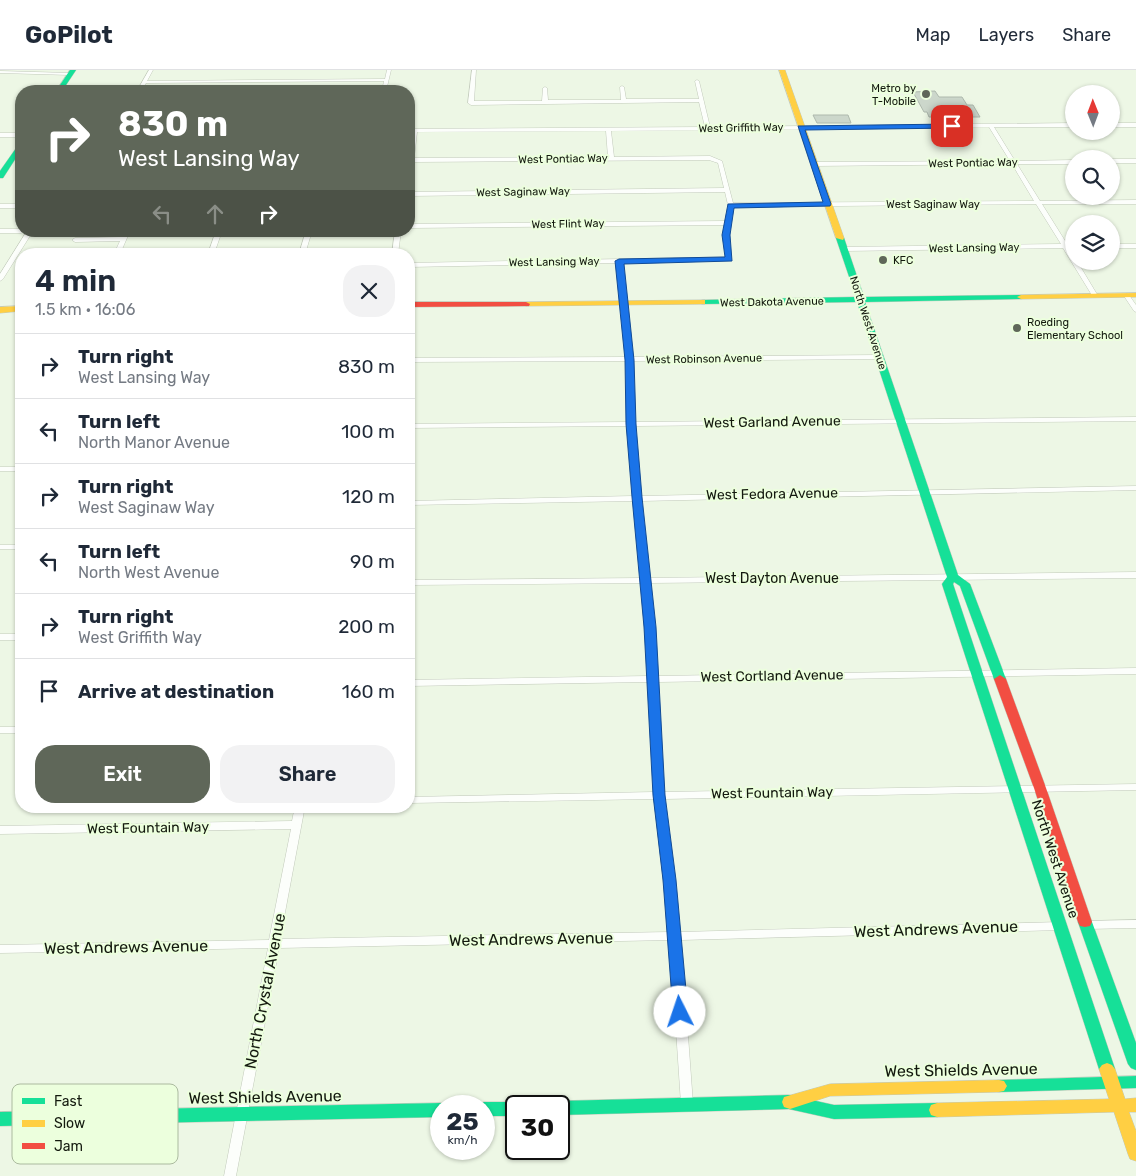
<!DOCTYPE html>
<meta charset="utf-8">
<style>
:root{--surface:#fff;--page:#f2f2f3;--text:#1f2937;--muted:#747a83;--line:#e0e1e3;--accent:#5f6759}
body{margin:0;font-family:Rubik,sans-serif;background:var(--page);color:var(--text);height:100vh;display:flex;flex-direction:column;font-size:19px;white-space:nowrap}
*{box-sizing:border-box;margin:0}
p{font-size:16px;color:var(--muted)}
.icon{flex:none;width:28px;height:28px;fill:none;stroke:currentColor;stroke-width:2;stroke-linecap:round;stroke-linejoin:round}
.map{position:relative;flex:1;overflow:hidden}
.details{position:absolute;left:15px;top:178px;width:400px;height:565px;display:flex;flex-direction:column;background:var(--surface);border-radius:20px;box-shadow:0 1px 4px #0004}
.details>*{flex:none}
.hud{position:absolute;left:15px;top:15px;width:400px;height:152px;border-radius:20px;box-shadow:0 1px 4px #0004;background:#5f6759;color:#fff;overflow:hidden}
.needle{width:32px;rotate:359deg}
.buttons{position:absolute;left:1065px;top:15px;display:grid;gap:10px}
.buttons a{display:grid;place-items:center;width:55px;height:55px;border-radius:50%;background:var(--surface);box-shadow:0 1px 4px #0004;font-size:25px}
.speed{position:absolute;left:430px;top:1025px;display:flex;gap:10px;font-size:25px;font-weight:700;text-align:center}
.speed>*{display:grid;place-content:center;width:65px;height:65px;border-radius:50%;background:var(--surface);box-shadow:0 1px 4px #0004;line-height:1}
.speed small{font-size:12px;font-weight:400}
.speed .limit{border:2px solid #111;border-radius:8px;background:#fff;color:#111}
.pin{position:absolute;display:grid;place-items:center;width:42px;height:42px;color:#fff;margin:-21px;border-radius:10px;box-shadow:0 2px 8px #0006}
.me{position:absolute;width:55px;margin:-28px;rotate:356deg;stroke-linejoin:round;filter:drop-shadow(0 0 4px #0008)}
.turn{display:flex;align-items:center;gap:18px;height:105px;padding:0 20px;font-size:22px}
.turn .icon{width:65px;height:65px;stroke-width:2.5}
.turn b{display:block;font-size:35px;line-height:42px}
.lanes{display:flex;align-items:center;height:48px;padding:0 20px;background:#0003;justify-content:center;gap:25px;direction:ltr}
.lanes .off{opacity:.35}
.round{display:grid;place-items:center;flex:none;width:52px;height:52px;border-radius:20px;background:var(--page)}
.headline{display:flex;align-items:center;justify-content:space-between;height:85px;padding:0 20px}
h1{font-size:30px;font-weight:600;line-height:38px}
.cta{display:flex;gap:10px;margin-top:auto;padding:10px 20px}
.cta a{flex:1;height:58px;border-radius:20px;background:var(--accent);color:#fff;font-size:20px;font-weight:600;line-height:58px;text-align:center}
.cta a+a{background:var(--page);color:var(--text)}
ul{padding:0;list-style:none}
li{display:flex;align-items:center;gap:15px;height:65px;padding:0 20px;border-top:1px solid var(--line)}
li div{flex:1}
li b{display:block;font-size:19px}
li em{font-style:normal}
header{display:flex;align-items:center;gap:30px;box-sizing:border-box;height:70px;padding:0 25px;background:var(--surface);border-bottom:1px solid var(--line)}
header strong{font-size:24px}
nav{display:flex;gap:28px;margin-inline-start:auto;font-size:18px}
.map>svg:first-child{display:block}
</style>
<header>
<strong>GoPilot</strong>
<nav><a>Map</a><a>Layers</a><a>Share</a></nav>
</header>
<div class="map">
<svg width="1136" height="1106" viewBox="0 0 1136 1106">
<rect width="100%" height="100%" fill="#edf7e5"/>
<path fill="#ccd7cb" stroke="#aeb9ad" d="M935 21 939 27H962L967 35H973L980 47H929L927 42H924L913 22Z
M813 45H848L851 53H817Z"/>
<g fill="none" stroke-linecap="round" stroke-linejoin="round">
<g stroke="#c2cabb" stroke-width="1">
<path id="street" d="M149 0H153L147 11 385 9 387 0H391L386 21H382L384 11 146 13 141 21H137Z
M472 0H476L474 31H542L543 18 545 17 547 18 548 30H621L620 17 622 16 624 17 626 29H699L695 11 697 10 699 11 710 57 1074 53V57H994L1015 91 1074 90V94H1017L1040 131 1136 130V134H1042L1067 174H1074V178H1069L1074 186V191H1077L1098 226 1097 227H1093L1063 178 844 181 841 179 844 177 1061 174 1036 134 734 137 729 165 731 190 622 193 633 287 879 285 882 287 879 289 633 291 635 352 1136 347V351L635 356 641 426 1136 416V420L641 431 649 508 1136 502V508L650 513 657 606 1136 598V604L658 612 664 722 1136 714V720L664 729 680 862 1061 852 1065 853 1066 856 1065 859 1061 860 681 870 693 1034 691 1038 687 1039 683 1038 681 1034 670 870 279 878 236 1106H224L268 878 0 883V875L269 870 291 759 0 764V756L292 751 295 736H305L280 869 669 862 654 729 409 733V727L654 722 648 612 409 616V610L648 606 641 513 409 515V510L641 508 633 431 409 435V431L633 426 627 356 409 358V354L627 352V291L409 292V288L626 287 616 193 409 197V193L726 187 723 165 725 155 409 158V154L725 151 728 135 725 122 409 126V122L724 118 718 93 709 90 414 92 412 107 409 109V88L412 63H409V59L705 57 699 32 471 35 468 33ZM989 57 1010 91 813 92 810 94 813 96 1012 94 1034 131 733 133 722 91 710 86 614 87 611 61ZM606 61 608 87 414 88 417 62Z
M0 1 70 3 72 4 70 5 0 3Z
M1111 53H1136V57H1111Z
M0 63H21V67H0Z
M1111 89H1136V93H1111Z
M0 134H21V138H0Z
M0 159H21V161H24L21 163H0Z
M27 161H33L3 209 0 211V204Z
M124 161H130L120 184H114L120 171 75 172 72 170 75 168 121 167Z
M216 161H222L214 184H208Z
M306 161H312L305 184H299Z
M395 161H401L398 184H392Z
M1111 174H1136V178H1111Z
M1127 224 1129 225 1136 235V242L1134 241 1124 226Z
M0 397H21V401H0Z
M0 475H21V479H0Z
M0 564H21V570H0Z
M0 657H21V663H0Z
M1136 850V858L1086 859 1082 858 1081 855 1082 852 1086 851Z"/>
</g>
<g stroke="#c2cabb" stroke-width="1">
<path id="fast" d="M70 0H76L62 21H56Z
M21 73V80L3 108H0V101L19 74Z
M837 166 844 168 864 227 1021 225 1025 227 1021 229 865 232 958 505 970 514 1006 609 1000 613 994 609 960 516 954 512 953 514 1115 999 1112 1003 1107 1005 1102 1003 1099 999 942 514 947 507 857 232 702 234 698 232 702 230 856 227 836 168Z
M1085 847 1090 848 1092 852 1136 973V1000L1131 998 1128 994 1078 852 1080 848Z
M1136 1006V1018L999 1022 994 1021 991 1016 994 1011 999 1010Z
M789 1025 834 1035 937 1033 943 1035 945 1040 943 1045 937 1047 834 1049 789 1039 559 1045V1036H552L553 1033 559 1031Z
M484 1032H516L522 1036H516V1046H484V1036H478Z
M441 1033 447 1036H441V1047L0 1056V1042Z"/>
</g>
<g stroke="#c2cabb" stroke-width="1">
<path id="slow" d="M779 0H785L844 168 843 170 836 168Z
M1136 223V227L1021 229 1017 227 1021 225Z
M702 230H705V234L526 236 522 234 526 232Z
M21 236V241L0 243V237Z
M1107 993 1112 995 1115 999 1125 1029 1136 1028V1042H1129L1136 1061V1091L1130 1089 1128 1084 1114 1042 937 1047 931 1045 929 1040 931 1035 937 1033 1109 1029 1099 999 1102 995Z
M999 1010 1004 1011 1007 1016 1004 1021 999 1022 830 1026 790 1039 784 1037 782 1032 784 1027 830 1014Z"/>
</g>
<g stroke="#c2cabb" stroke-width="1">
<path id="jam" d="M526 232 530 234 529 236 409 237V232Z
M1000 605 1006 609 1046 718 1092 852 1090 856 1085 857 1080 856 1078 852 1034 718 994 609Z"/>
</g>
<use href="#street" fill="#fcfefb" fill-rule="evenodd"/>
<use href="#fast" fill="#16e098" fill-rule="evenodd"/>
<use href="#slow" fill="#ffcf43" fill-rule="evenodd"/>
<use href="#jam" fill="#f24e42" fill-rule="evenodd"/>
</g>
<path fill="#1a73e8" stroke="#114b97" d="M952 54 954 55V58L805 60 831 134 830 136 734 138 730 165 732 191 624 194 634 290 636 354 642 427 656 557 665 725 676 810 688 942 686 946 680 948 675 946 673 942 663 810 653 725 644 557 632 427 626 354 625 290 615 191 619 189 725 187 722 165 728 134 823 132 798 56Z"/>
<g fill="#5f6759" stroke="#ecffdd" stroke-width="2">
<circle cx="926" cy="24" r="5"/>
<circle cx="883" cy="190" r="5"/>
<circle cx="1017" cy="258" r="5"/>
</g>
<g text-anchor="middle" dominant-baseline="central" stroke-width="4" stroke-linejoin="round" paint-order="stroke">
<g font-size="11" fill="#13190e" stroke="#ecffdd" text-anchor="start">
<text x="916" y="18" text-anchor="end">Metro by<tspan x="916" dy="13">T-Mobile</tspan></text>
<text x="893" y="190">KFC</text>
<text x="1027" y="252">Roeding<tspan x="1027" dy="13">Elementary School</tspan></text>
</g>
<g font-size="11" fill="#13190e" stroke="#ecffdd">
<text transform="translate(741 58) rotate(-1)">West Griffith Way</text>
<text transform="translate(563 89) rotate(-1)">West Pontiac Way</text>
<text transform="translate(973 93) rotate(-1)">West Pontiac Way</text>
<text transform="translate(523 122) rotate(-1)">West Saginaw Way</text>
<text x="933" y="134">West Saginaw Way</text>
<text transform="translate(568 154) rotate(-1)">West Flint Way</text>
<text transform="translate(974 178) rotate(-1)">West Lansing Way</text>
<text transform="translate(554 192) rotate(-1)">West Lansing Way</text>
<text transform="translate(772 232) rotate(-1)">West Dakota Avenue</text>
<text transform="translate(868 253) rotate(72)">North West Avenue</text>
<text transform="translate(704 289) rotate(-1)">West Robinson Avenue</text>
</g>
<g font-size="14" fill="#13190e" stroke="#ecffdd">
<text transform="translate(772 352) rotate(-1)">West Garland Avenue</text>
<text transform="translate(772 424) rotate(-1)">West Fedora Avenue</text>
<text x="772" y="508">West Dayton Avenue</text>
<text transform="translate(772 606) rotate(-1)">West Cortland Avenue</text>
<text transform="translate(772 723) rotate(-1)">West Fountain Way</text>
<text transform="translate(148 758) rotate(-1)">West Fountain Way</text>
<text transform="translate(1055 789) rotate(72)">North West Avenue</text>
</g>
<g font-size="16" fill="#13190e" stroke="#ecffdd">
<text transform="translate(936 859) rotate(-2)">West Andrews Avenue</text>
<text transform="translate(531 869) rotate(-1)">West Andrews Avenue</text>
<text transform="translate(126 877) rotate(-1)">West Andrews Avenue</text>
<text transform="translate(265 921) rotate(-79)">North Crystal Avenue</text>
<text transform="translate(961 1000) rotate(-1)">West Shields Avenue</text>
<text transform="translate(265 1027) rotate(-1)">West Shields Avenue</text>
</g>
</g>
<rect x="12" y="1014" width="166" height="80" rx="8" fill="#ecffdd" stroke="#abba9f" stroke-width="1"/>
<rect x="22" y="1028" width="23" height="6" fill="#16e098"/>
<rect x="22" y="1050" width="23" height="7" fill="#ffcf43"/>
<rect x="22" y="1073" width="23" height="6" fill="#f24e42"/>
<g font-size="14" fill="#13190e">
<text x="54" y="1036">Fast</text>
<text x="54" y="1058">Slow</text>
<text x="54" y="1081">Jam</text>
</g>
</svg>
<div class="buttons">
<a><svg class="needle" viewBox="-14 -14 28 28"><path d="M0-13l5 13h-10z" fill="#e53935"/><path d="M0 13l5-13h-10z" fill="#747a83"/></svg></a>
<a><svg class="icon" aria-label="search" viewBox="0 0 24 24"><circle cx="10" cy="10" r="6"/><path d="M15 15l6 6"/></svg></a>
<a><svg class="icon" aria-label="layers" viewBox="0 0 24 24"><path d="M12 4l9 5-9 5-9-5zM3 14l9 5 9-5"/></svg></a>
</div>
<div class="speed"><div>25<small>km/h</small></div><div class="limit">30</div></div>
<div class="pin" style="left:952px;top:56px;background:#d93025"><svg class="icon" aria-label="arrive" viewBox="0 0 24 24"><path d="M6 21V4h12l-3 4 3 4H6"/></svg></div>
<svg class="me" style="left:680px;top:942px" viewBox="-20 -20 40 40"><circle r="19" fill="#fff"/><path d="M0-13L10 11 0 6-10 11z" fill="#1a73e8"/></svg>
<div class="hud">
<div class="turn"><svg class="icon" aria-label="right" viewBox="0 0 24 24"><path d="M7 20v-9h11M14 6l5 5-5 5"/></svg><div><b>830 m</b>West Lansing Way</div></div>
<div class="lanes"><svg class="icon off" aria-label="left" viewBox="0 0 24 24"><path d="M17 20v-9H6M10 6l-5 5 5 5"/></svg><svg class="icon off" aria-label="ahead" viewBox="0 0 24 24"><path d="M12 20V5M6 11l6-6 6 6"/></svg><svg class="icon" aria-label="right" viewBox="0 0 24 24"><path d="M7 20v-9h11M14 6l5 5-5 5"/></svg></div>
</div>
<section class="details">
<div class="headline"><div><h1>4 min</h1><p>1.5 km · 16:06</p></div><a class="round"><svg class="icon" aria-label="close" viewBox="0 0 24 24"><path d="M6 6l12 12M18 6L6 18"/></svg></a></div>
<ul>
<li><svg class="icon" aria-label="right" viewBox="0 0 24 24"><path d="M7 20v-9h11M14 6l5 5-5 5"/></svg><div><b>Turn right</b><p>West Lansing Way</p></div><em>830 m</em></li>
<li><svg class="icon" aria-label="left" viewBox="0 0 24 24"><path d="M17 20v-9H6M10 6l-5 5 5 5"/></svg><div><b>Turn left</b><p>North Manor Avenue</p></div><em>100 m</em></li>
<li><svg class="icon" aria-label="right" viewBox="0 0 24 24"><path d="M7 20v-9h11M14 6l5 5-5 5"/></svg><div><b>Turn right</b><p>West Saginaw Way</p></div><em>120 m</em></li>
<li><svg class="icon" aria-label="left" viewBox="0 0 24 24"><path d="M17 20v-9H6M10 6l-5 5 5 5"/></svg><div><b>Turn left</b><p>North West Avenue</p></div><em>90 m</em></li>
<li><svg class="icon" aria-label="right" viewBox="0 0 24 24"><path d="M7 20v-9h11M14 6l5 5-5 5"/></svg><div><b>Turn right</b><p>West Griffith Way</p></div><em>200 m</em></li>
<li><svg class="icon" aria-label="arrive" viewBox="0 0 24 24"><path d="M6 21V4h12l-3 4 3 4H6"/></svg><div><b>Arrive at destination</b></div><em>160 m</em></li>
</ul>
<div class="cta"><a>Exit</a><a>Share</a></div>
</section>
</div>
